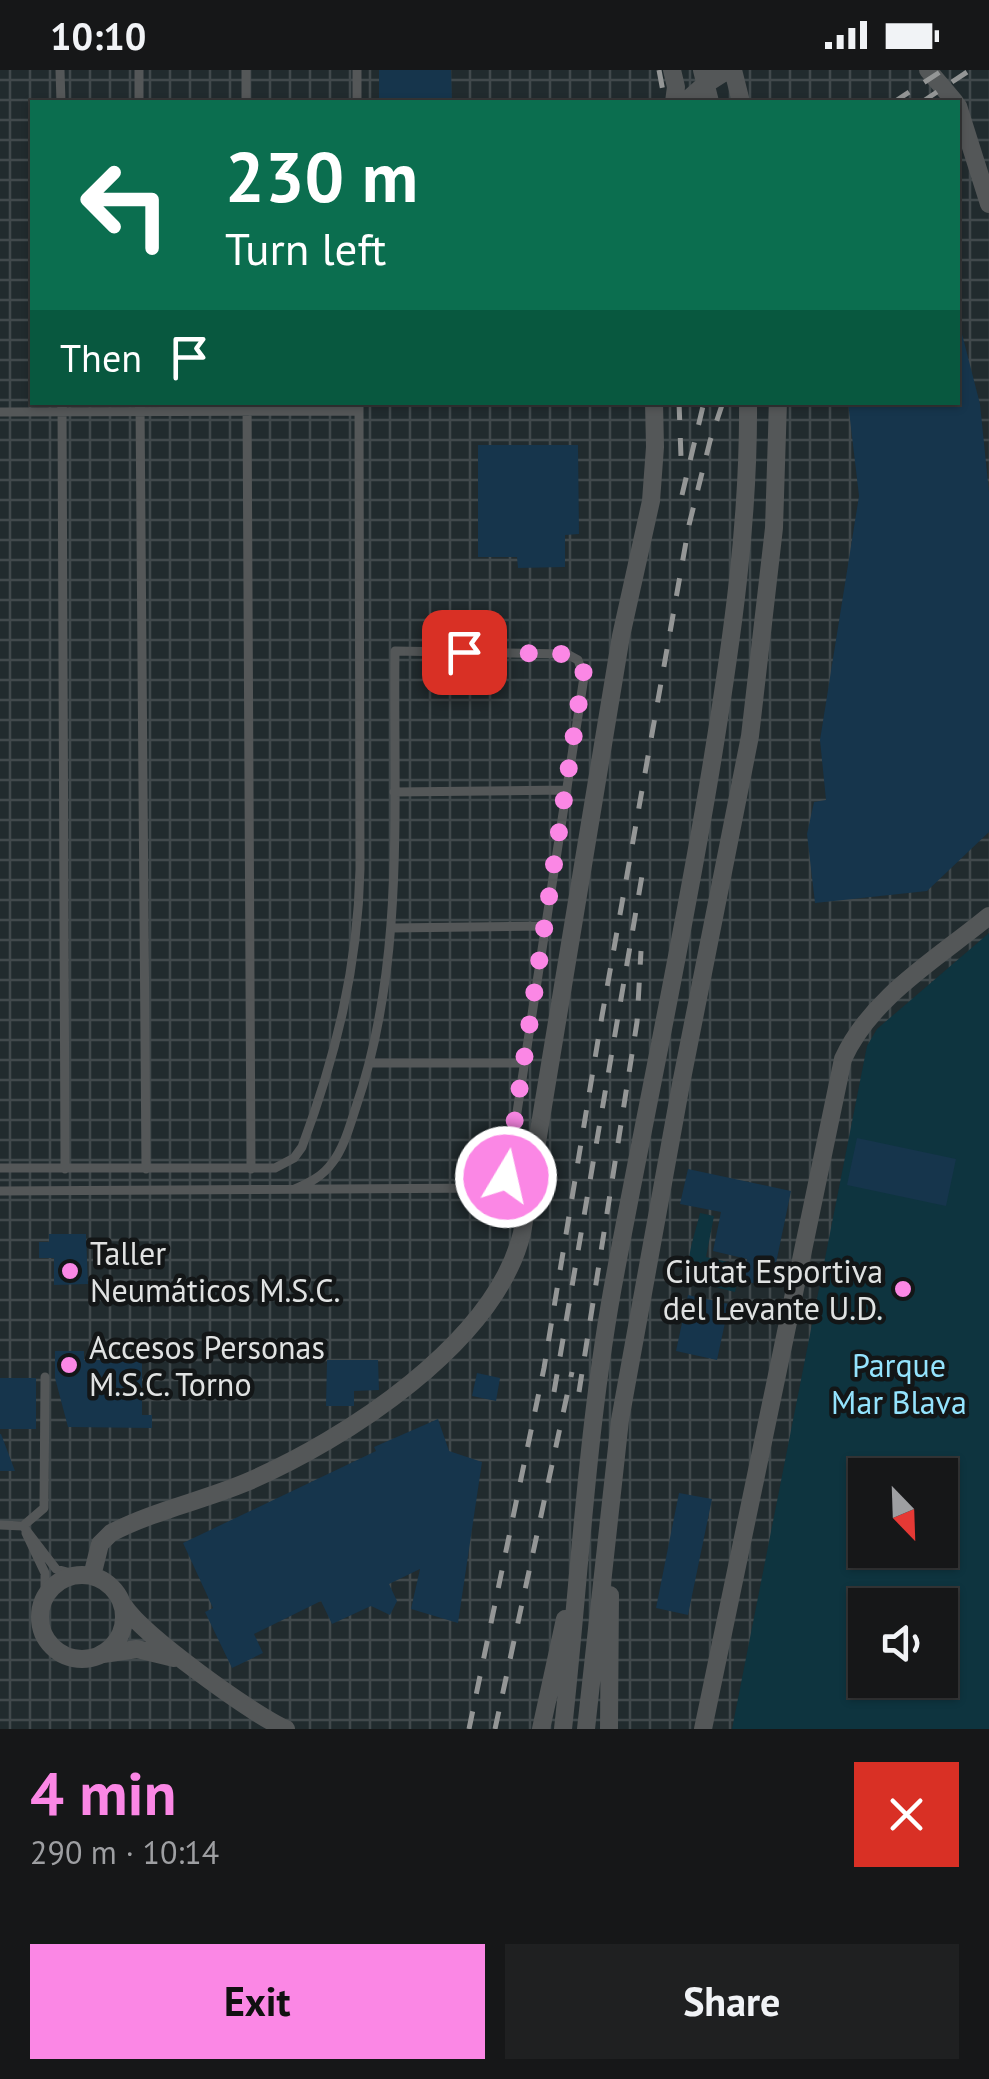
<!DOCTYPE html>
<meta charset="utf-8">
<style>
:root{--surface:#161718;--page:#1f2021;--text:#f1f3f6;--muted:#9e9fa2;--line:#353637;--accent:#fb87e5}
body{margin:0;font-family:"PT Sans",sans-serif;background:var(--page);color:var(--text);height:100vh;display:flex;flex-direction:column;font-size:38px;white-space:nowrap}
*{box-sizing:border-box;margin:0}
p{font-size:32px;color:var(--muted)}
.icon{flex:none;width:55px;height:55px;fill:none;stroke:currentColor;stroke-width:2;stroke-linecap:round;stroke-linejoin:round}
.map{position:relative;height:1659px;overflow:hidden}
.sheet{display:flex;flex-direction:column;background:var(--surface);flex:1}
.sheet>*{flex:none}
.guide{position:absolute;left:30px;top:30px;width:930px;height:305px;border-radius:0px;box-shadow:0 2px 8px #0004,0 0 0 2px var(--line);background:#0b6e4f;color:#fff;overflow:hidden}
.needle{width:65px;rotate:157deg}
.controls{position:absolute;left:848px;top:1388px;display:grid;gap:20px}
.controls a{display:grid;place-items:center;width:110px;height:110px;border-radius:0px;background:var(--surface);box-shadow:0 2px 8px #0004,0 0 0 2px var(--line);font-size:50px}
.pin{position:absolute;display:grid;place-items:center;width:85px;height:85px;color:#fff;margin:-42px;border-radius:20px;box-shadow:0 5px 15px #0006}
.me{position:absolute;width:110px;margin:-55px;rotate:9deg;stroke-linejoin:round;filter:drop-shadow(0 0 8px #0008)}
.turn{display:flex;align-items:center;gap:35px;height:210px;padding:0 30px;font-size:45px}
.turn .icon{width:130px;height:130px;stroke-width:2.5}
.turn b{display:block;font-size:70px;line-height:85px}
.then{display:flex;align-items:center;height:95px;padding:0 30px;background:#0003;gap:20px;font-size:38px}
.round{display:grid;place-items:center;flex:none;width:105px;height:105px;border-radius:0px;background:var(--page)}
.summary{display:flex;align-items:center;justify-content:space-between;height:170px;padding:0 30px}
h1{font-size:60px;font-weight:700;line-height:75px;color:var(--accent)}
.primary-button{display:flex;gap:20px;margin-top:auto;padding:20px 30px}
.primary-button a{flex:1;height:115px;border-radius:0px;background:var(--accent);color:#111;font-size:40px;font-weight:700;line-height:115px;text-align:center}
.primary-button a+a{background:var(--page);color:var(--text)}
.status{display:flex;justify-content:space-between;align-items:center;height:70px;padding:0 50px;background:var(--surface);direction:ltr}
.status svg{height:28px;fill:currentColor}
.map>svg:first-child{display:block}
</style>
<div class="status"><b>10:10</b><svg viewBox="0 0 49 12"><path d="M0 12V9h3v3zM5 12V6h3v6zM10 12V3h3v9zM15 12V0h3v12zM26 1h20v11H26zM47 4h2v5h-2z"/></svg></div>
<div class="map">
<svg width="989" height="1659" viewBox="0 0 989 1659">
<defs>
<pattern id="industrial-grid" width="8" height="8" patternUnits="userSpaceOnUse" patternTransform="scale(2.5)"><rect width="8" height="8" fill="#212b2e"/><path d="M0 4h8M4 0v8" fill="none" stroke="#41494c"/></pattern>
</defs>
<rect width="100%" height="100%" fill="#1d1f20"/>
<path fill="url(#industrial-grid)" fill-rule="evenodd" d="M0 0H989V1152L735 1659H0ZM32 32H958V332H32Z"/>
<path fill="#0e343f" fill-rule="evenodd" d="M989 863V1659H732L867 976 877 959ZM865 1405H940V1480H865ZM865 1535H940V1610H865Z
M700 1143 714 1146 706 1187 741 1195 735 1222C674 1208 687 1196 700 1143Z"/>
<path fill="#16354c" d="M379 0H451L452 32H379Z
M962 264 980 334 989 422V762L927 821 815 833 807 764 814 732 826 730 820 670 859 426 848 332H958V265Z
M478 375H578L579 464 565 465V497L518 498 517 487H478Z
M857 1068 956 1089 946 1136 847 1115Z
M688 1099 791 1121 771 1217 743 1211 747 1189 713 1181 721 1142 680 1134Z
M49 1164H86L88 1214 54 1215V1188H39V1172H49Z
M688 1225 729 1234 717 1290 676 1281Z
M55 1281H84V1290H142V1345H152V1358L68 1357 55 1308Z
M327 1290H378L379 1320 354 1321V1336H326Z
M477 1303 500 1308 496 1331 472 1326Z
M0 1308H36V1359H0Z
M438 1349 449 1381 482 1392 458 1553 411 1539 420 1499 389 1514 397 1531 390 1545 371 1536 332 1554 321 1531 254 1564 263 1583 232 1598 205 1542 213 1538 183 1473 376 1381 374 1377Z
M0 1364H1L15 1401H0Z
M679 1423 712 1429 688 1545 656 1538Z"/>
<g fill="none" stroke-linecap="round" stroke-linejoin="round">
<path stroke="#545758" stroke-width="9" d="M60 0 61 32
M139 0V32
M246 0V32
M357 0V32
M62 332 65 1099
M140 332 146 1099
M247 332 251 1099
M0 342 359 341
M394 722 566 720
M392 858 545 856
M369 993H524
M0 1098H275L294 1088 302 1077C336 986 358 896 360 799L359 332
M0 1121 491 1118 507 1107 584 607 578 590 567 584 395 581C393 731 406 892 356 1037 350 1055 344 1078 332 1093 323 1106 309 1113 295 1119
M0 1455 23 1456 44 1438 45 1307
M23 1456 56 1499 78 1505
M26 1463 45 1503V1527"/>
<path stroke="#545758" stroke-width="18" d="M672 0 676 17 674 32
M702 0 710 32
M733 0 741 32
M928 0 955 32
M685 32 703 16 728 0
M958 36 989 134
M40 1547a42 42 0 1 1 84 0a42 42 0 1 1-84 0Z
M92 1506 100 1474 111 1463C153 1441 202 1431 247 1412 345 1370 495 1273 522 1163L621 566 651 431 655 377 654 332
M124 1536C144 1566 252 1644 286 1659
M103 1584 137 1579 174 1588
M541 1659 565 1549
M563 1659C580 1506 587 1351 616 1200 648 1029 685 859 713 686 732 569 749 452 748 332
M586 1659 620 1350 681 1014 750 666 774 458 778 332
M609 1659 610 1525
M703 1659 843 989C871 927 938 888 989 846"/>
<path stroke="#949696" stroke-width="5" stroke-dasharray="18 18" stroke-linecap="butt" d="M659 0 665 32
M894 32 943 0
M922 32 970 0
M679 332 681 387
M682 425 704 332
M554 1322 644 794
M579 1322 637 952 641 881
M469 1659 544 1298 602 946 689 455 710 371 723 332
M495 1659 572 1302"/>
</g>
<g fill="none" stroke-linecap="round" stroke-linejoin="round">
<path stroke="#fb87e5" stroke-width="18" stroke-dasharray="0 32.4" d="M464 582 567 584 578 590 584 599 506 1107"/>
</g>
<g fill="#fb87e5" stroke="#131617" stroke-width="4">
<circle cx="70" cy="1201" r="10"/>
<circle cx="903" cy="1219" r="10"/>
<circle cx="69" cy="1295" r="10"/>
</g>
<g text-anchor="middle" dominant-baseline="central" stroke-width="9" stroke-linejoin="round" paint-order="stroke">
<g font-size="32" fill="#e0e2e2" stroke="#131617" text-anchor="start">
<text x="90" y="1183">Taller<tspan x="90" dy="37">Neumáticos M.S.C.</tspan></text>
<text x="883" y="1201" text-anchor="end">Ciutat Esportiva<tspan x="883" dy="37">del Levante U.D.</tspan></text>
<text x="89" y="1277">Accesos Personas<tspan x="89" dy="37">M.S.C. Torno</tspan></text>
</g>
<g font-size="32" fill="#94e3fd" stroke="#131617">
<text x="899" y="1295">Parque<tspan x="899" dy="37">Mar Blava</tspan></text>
</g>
</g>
</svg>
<div class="controls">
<a><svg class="needle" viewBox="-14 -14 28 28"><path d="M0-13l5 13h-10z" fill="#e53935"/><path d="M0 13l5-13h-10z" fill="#9e9fa2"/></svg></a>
<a><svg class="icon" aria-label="sound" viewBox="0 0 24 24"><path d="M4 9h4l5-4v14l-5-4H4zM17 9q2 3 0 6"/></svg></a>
</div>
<div class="pin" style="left:464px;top:582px;background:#d93025"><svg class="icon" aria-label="arrive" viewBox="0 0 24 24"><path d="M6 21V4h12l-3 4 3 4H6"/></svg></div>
<svg class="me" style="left:506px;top:1107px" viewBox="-20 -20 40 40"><circle r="17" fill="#fb87e5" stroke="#fff" stroke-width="3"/><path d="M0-11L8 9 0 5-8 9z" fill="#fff"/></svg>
<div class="guide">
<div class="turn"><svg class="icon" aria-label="left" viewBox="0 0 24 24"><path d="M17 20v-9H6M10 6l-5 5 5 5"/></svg><div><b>230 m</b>Turn left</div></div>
<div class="then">Then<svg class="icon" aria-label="arrive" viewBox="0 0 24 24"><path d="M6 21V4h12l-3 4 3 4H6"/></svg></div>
</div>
</div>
<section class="sheet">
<div class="summary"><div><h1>4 min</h1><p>290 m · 10:14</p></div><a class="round" style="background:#d93025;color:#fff"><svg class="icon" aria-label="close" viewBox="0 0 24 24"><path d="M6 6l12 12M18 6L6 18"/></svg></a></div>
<div class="primary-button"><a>Exit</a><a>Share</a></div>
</section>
